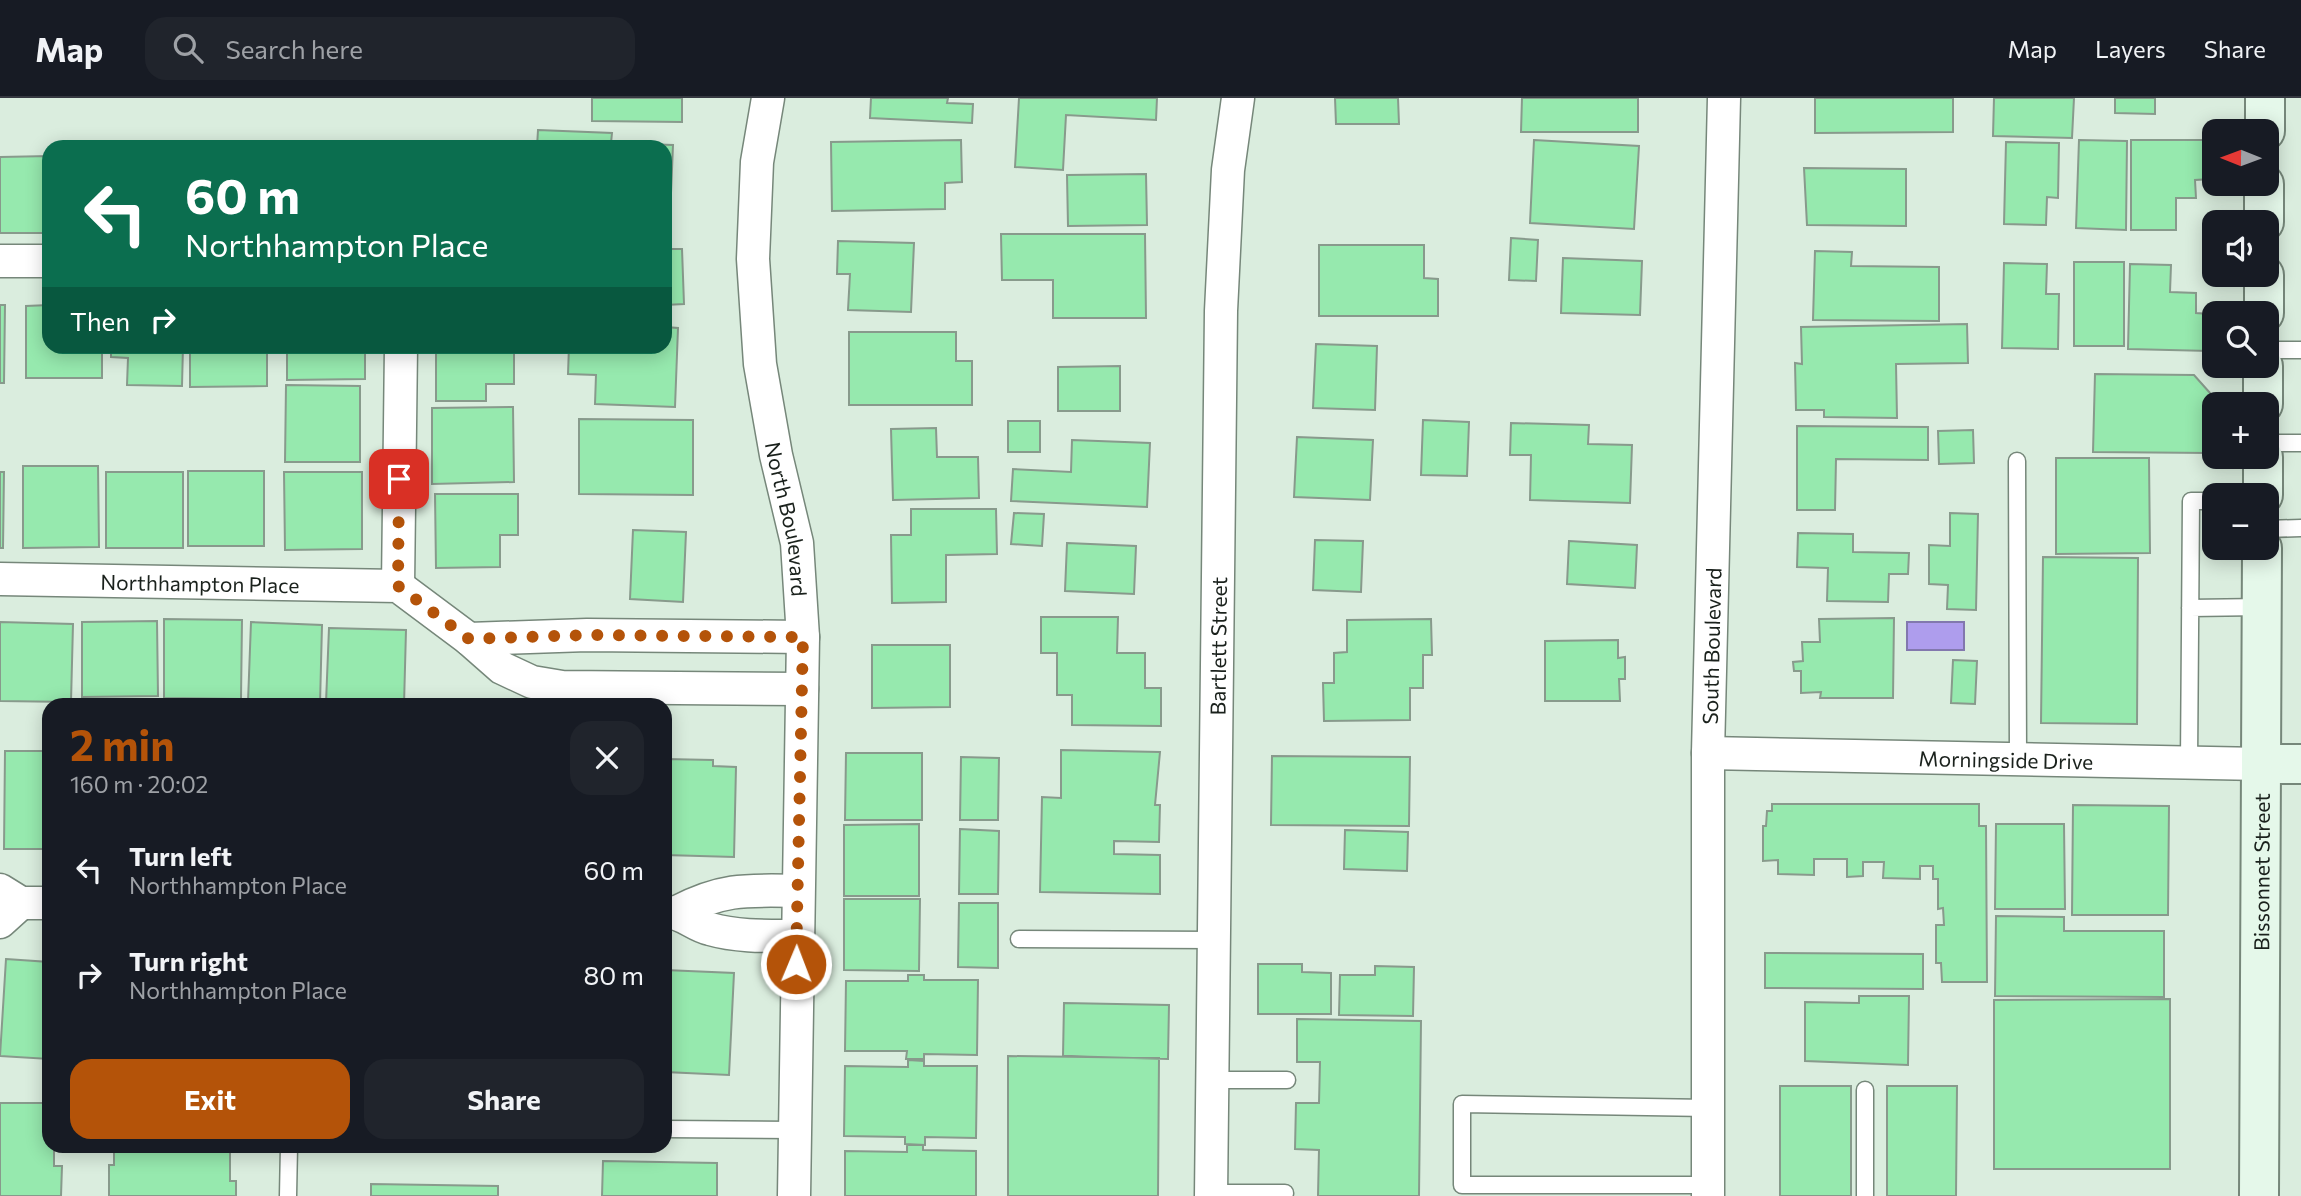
<!DOCTYPE html>
<meta charset="utf-8">
<style>
:root{--surface:#171b24;--page:#20242c;--text:#f1f3f6;--muted:#9ea1a6;--line:#363941;--accent:#b45309}
body{margin:0;font-family:Commissioner,sans-serif;background:var(--page);color:var(--text);height:100vh;display:flex;flex-direction:column;font-size:26px;white-space:nowrap}
*{box-sizing:border-box;margin:0}
p{font-size:23px;color:var(--muted)}
.icon{flex:none;width:38px;height:38px;fill:none;stroke:currentColor;stroke-width:2;stroke-linecap:round;stroke-linejoin:round}
.map{position:relative;flex:1;overflow:hidden}
.side{position:absolute;left:42px;top:600px;width:630px;height:455px;display:flex;flex-direction:column;background:var(--surface);border-radius:21px;box-shadow:0 4px 18px #0003}
.side>*{flex:none}
.guide{position:absolute;left:42px;top:42px;width:630px;height:214px;border-radius:21px;box-shadow:0 4px 18px #0003;background:#0b6e4f;color:#fff;overflow:hidden}
.needle{width:46px;rotate:271deg}
.tools{position:absolute;left:2202px;top:21px;display:grid;gap:14px}
.tools a{display:grid;place-items:center;width:77px;height:77px;border-radius:14px;background:var(--surface);box-shadow:0 4px 18px #0003;font-size:35px}
.pin{position:absolute;display:grid;place-items:center;width:60px;height:60px;color:#fff;margin:-30px;border-radius:14px;box-shadow:0 4px 10px #0006}
.me{position:absolute;width:77px;margin:-38px;rotate:1deg;stroke-linejoin:round;filter:drop-shadow(0 0 5px #0008)}
.turn{display:flex;align-items:center;gap:24px;height:147px;padding:0 28px;font-size:32px}
.turn .icon{width:91px;height:91px;stroke-width:2.5}
.turn b{display:block;font-size:49px;line-height:60px}
.then{display:flex;align-items:center;height:66px;padding:0 28px;background:#0003;gap:14px;font-size:26px}
.round{display:grid;place-items:center;flex:none;width:74px;height:74px;border-radius:21px;background:var(--page)}
.head{display:flex;align-items:center;justify-content:space-between;height:119px;padding:0 28px}
h1{font-size:42px;font-weight:700;line-height:52px;color:var(--accent)}
.primary-button{display:flex;gap:14px;margin-top:auto;padding:14px 28px}
.primary-button a{flex:1;height:80px;border-radius:21px;background:var(--accent);color:#fff;font-size:28px;font-weight:700;line-height:80px;text-align:center}
.primary-button a+a{background:var(--page);color:var(--text)}
ul{padding:0;list-style:none}
li{display:flex;align-items:center;gap:21px;height:105px;padding:0 28px}
li div{flex:1}
li b{display:block;font-size:26px}
li em{font-style:normal}
header{display:flex;align-items:center;gap:42px;box-sizing:border-box;height:98px;padding:0 35px;background:var(--surface);border-bottom:2px solid var(--line)}
header strong{font-size:33px}
nav{display:flex;gap:38px;margin-inline-start:auto;font-size:24px}
.search{width:490px;height:63px;background:var(--page);display:flex;align-items:center;gap:18px;box-sizing:border-box;padding:0 24px;border-radius:21px;color:var(--muted);font-size:26px}
.map>svg:first-child{display:block}
</style>
<header>
<strong>Map</strong>
<div class="search"><svg class="icon" aria-label="search" viewBox="0 0 24 24"><circle cx="10" cy="10" r="6"/><path d="M15 15l6 6"/></svg>Search here</div>
<nav><a>Map</a><a>Layers</a><a>Share</a></nav>
</header>
<div class="map">
<svg width="2301" height="1098" viewBox="0 0 2301 1098">
<rect width="100%" height="100%" fill="#daedde"/>
<path fill="#ae9ded" stroke="#8278ae" stroke-width="2" d="M1907 524H1964V552H1907Z"/>
<path fill="#96e9ae" stroke="#889a8c" stroke-width="2" d="M592 0H682V24L592 23Z
M871 0H948L947 5 973 6 972 25 870 20Z
M1019 0H1157L1156 22 1066 17 1063 72 1015 69Z
M1335 0H1398L1399 26H1336Z
M1522 0H1638V34H1521Z
M1815 0H1953V34L1815 35Z
M1994 0H2074L2072 40 1993 38Z
M2115 0H2155V16L2115 15Z
M538 32 612 35 611 45 673 47 670 119 665 118V49H537Z
M961 42 962 84 945 85V111L832 113 831 44Z
M1534 42 1639 48 1634 131 1530 125Z
M2079 42 2127 43 2126 132 2076 130Z
M2131 42H2212V81L2195 82 2196 100H2176V132H2131Z
M2006 44 2059 45 2058 100 2047 99 2046 127 2004 126Z
M49 58V135H0V59Z
M1804 70 1906 71V128L1807 127Z
M1146 76 1147 127 1068 128 1067 77Z
M1001 136H1145L1146 220H1053V182H1002Z
M1511 140 1538 142 1536 183 1509 182Z
M838 143 914 145 911 214 848 212 850 176H837Z
M1319 147H1424V180L1438 181V218H1319Z
M665 151H682L684 206 665 207Z
M1815 153 1852 154 1851 168 1939 169V223L1813 222Z
M1563 160 1642 163 1640 217 1561 215Z
M2074 164H2124V248H2074Z
M2004 165 2047 166 2046 196H2059L2058 251 2002 250Z
M2130 166 2171 167 2170 194 2196 195V215L2210 216V253L2128 251Z
M0 207H5L4 285H0Z
M49 207V248H102V280H26V208Z
M1967 226 1968 265 1896 266 1897 320 1824 319V312H1796L1795 265 1802 266 1801 229Z
M665 229 678 230 675 309 595 306 596 277 568 276 569 248H665Z
M849 234H956V263H972V307H849Z
M1316 246 1377 248 1375 312 1313 310Z
M111 248H183L182 288 127 287 128 260 111 259Z
M190 248H267V288L190 289Z
M287 248H365V281L287 282Z
M436 248H514V286H486V303H436Z
M1120 268V313H1058V269Z
M2095 276 2194 277 2210 295V355L2093 354Z
M286 287 360 288V364H285Z
M513 309 514 384 432 386V310Z
M579 321 693 322V397L579 396Z
M1423 322 1469 324 1467 378 1421 377Z
M1008 323H1040V354H1008Z
M1511 325 1589 327 1588 346 1632 347 1630 405 1530 402 1531 357H1510Z
M1797 328 1928 329V362L1836 361 1835 412H1797Z
M936 330 937 359H978L979 400 893 402 891 331Z
M1973 332 1974 365 1939 366 1938 333Z
M1297 339 1373 342 1370 402 1294 399Z
M1072 342 1150 345 1147 409 1011 403 1013 371 1071 374Z
M2056 360H2149L2150 455 2056 456Z
M23 368H98L99 449 23 450Z
M188 373H264V448H188Z
M0 374H4L3 450H0Z
M106 374H183V450H106Z
M284 374H362V451L285 452Z
M435 396H518V437H500V469L436 470Z
M911 411H996L997 456 946 457V504L892 505 891 437H911Z
M1014 415 1044 416 1042 448 1011 446Z
M1950 415 1978 416 1976 512 1947 511 1948 487 1929 486V447L1950 448Z
M633 432 686 434 683 504 630 501Z
M1798 435 1853 436V454L1909 455 1908 476H1889L1888 504 1827 503 1828 470 1797 469Z
M1315 442 1363 443 1361 494 1313 492Z
M1569 443 1637 447 1635 490 1567 486Z
M1067 445 1136 448 1134 496 1065 493Z
M2043 459 2138 460 2137 626 2041 625Z
M1041 519H1118L1117 555H1145V590H1161V628L1072 627V597H1057V555H1041Z
M1894 520 1893 600H1820L1821 594 1801 595V573H1794L1793 564 1803 563 1802 544H1820L1819 521Z
M164 521 242 522 241 601 164 600Z
M1431 521 1432 557H1423V590H1410V622L1324 623 1323 585H1334V555L1347 554V522Z
M157 523 158 598 82 599V524Z
M0 524 73 526 71 604 0 603Z
M251 524 322 527 320 606 248 604Z
M329 530 406 532 404 607 326 605Z
M1618 542V560L1625 559V581H1619L1620 603H1545V543Z
M872 547H950V609L872 610Z
M1953 562 1977 563 1975 606 1951 605Z
M1061 652 1160 654 1155 707H1160L1159 744 1114 743V756L1160 757V796L1040 794 1042 699 1061 700Z
M5 653H49V751H4Z
M846 655H922V722H845Z
M1272 658 1410 659 1409 728 1271 727Z
M961 659 999 660 998 722H960Z
M665 661 713 662V668L736 669 734 759 665 757Z
M1772 706H1979V728H1986L1987 884H1942L1941 865H1936V827H1944L1943 810 1938 811V781H1933V768H1920V781L1883 780 1884 764H1863V778L1847 779V761H1814V777L1778 776V762L1763 763V728H1766L1767 713H1772Z
M2073 707 2169 708 2168 817H2072Z
M919 726V798H844V727Z
M1996 726H2064L2065 811H1995Z
M960 731 999 733 998 796H959Z
M1345 732 1408 734 1407 773 1344 771Z
M844 801H920L919 873 844 872Z
M959 805H998V870L958 869Z
M1996 818 2064 819V833H2164V899L1995 898Z
M1765 855 1923 856V891L1765 890Z
M6 861 49 864V961L0 958Z
M1258 866H1302V874L1331 875V916H1258Z
M1375 868 1414 869 1413 918 1339 917 1340 877H1375Z
M665 872 734 875 729 977 665 974Z
M908 877H924V882H978L977 957 924 956V961H906L907 953H845L846 883H908Z
M1859 898H1909L1908 967 1805 963V904L1859 905Z
M2170 901V1071H1994V902Z
M1064 905 1169 907 1168 961 1063 958Z
M1297 921 1421 923 1419 1098H1318L1319 1052 1295 1051 1296 1005H1319L1320 964H1297Z
M1008 958 1159 960 1158 1098H1008Z
M908 962 924 963V968H977L976 1040 925 1039V1047L905 1046V1039L844 1038 845 968 908 969Z
M1780 988H1851V1098H1780Z
M1887 988H1957L1956 1098H1887Z
M0 1005H49V1048H54V1068H62L61 1098H0Z
M907 1047H923V1052L976 1053V1098H845V1053L907 1054Z
M114 1048H230V1083H236V1098H109V1067H114Z
M603 1063 717 1065V1098H602Z
M371 1086 498 1088V1098H371Z"/>
<g fill="none" stroke-linecap="round" stroke-linejoin="round">
<g stroke="#76877a" stroke-width="19">
<path id="lane" d="M2266 252H2301
M2266 345H2301
M2017 363 2018 661
M2266 431 2301 430
M2190 510 2262 509
M2189 664 2191 403H2214
M1019 841 1213 842
M1212 982H1287
M665 1031 795 1032
M1708 1087H1462V1006L1708 1010
M1211 1095H1285
M288 1098 289 1048
M1865 1098V992"/>
</g>
<g stroke="#76877a" stroke-width="35">
<g id="street">
<path id="s1" d="M768 0 757 64 753 161 760 266 776 357 797 445 803 539 794 1098"/>
<path d="M0 163H49"/>
<path id="s2" d="M0 481 398 488 469 541 502 570 532 584 562 589 802 591"/>
<path d="M398 488 401 248"/>
<path d="M469 541 587 537 803 539"/>
<path id="s3" d="M1708 655 2261 666"/>
<path d="M0 792 21 805H49"/>
<path d="M665 814C683 814 693 827 710 831 738 839 767 838 797 838"/>
<path d="M677 814C723 790 747 792 798 793"/>
<path d="M0 824 21 805"/>
<path id="s4" d="M1211 1098 1221 213 1228 72 1238 0"/>
<path id="s5" d="M1708 1098V655L1724 0"/>
</g>
</g>
<g stroke="#76877a" stroke-width="42">
<g id="secondary">
<path d="M2265 33V0"/>
<path d="M2264 124V86"/>
<path d="M2264 215V177"/>
<path d="M2263 306V268"/>
<path d="M2263 397V359"/>
<path d="M2261 666H2301"/>
<path id="s6" d="M2259 1098 2262 450"/>
</g>
</g>
<use href="#lane" stroke="#fff" stroke-width="16"/>
<use href="#street" stroke="#fff" stroke-width="32"/>
<use href="#secondary" stroke="#e5f8ea" stroke-width="38"/>
</g>
<g fill="none" stroke-linecap="round" stroke-linejoin="round">
<path stroke="#b45309" stroke-width="12" stroke-dasharray="0 21.6" d="M399 381 398 488 469 541 587 537 803 539 796 866"/>
</g>
<g text-anchor="middle" dominant-baseline="central" stroke-width="7" stroke-linejoin="round" paint-order="stroke">
<g font-size="21" fill="#1a211c" stroke="#fff">
<text stroke="none"><textPath href="#s1" startOffset="425">North Boulevard</textPath></text>
<text stroke="none"><textPath href="#s2" startOffset="200">Northhampton Place</textPath></text>
<text stroke="none"><textPath href="#s4" startOffset="550">Bartlett Street</textPath></text>
<text stroke="none"><textPath href="#s5" startOffset="550">South Boulevard</textPath></text>
<text stroke="none"><textPath href="#s3" startOffset="298">Morningside Drive</textPath></text>
<text stroke="none"><textPath href="#s6" startOffset="324">Bissonnet Street</textPath></text>
</g>
</g>
</svg>
<div class="tools">
<a><svg class="needle" viewBox="-14 -14 28 28"><path d="M0-13l5 13h-10z" fill="#e53935"/><path d="M0 13l5-13h-10z" fill="#9ea1a6"/></svg></a>
<a><svg class="icon" aria-label="sound" viewBox="0 0 24 24"><path d="M4 9h4l5-4v14l-5-4H4zM17 9q2 3 0 6"/></svg></a>
<a><svg class="icon" aria-label="search" viewBox="0 0 24 24"><circle cx="10" cy="10" r="6"/><path d="M15 15l6 6"/></svg></a>
<a>+</a>
<a>−</a>
</div>
<div class="pin" style="left:399px;top:381px;background:#d93025"><svg class="icon" aria-label="arrive" viewBox="0 0 24 24"><path d="M6 21V4h12l-3 4 3 4H6"/></svg></div>
<svg class="me" style="left:796px;top:866px" viewBox="-20 -20 40 40"><circle r="17" fill="#b45309" stroke="#fff" stroke-width="3"/><path d="M0-11L8 9 0 5-8 9z" fill="#fff"/></svg>
<div class="guide">
<div class="turn"><svg class="icon" aria-label="left" viewBox="0 0 24 24"><path d="M17 20v-9H6M10 6l-5 5 5 5"/></svg><div><b>60 m</b>Northhampton Place</div></div>
<div class="then">Then<svg class="icon" aria-label="right" viewBox="0 0 24 24"><path d="M7 20v-9h11M14 6l5 5-5 5"/></svg></div>
</div>
<section class="side">
<div class="head"><div><h1>2 min</h1><p>160 m · 20:02</p></div><a class="round"><svg class="icon" aria-label="close" viewBox="0 0 24 24"><path d="M6 6l12 12M18 6L6 18"/></svg></a></div>
<ul>
<li><svg class="icon" aria-label="left" viewBox="0 0 24 24"><path d="M17 20v-9H6M10 6l-5 5 5 5"/></svg><div><b>Turn left</b><p>Northhampton Place</p></div><em>60 m</em></li>
<li><svg class="icon" aria-label="right" viewBox="0 0 24 24"><path d="M7 20v-9h11M14 6l5 5-5 5"/></svg><div><b>Turn right</b><p>Northhampton Place</p></div><em>80 m</em></li>
</ul>
<div class="primary-button"><a>Exit</a><a>Share</a></div>
</section>
</div>
